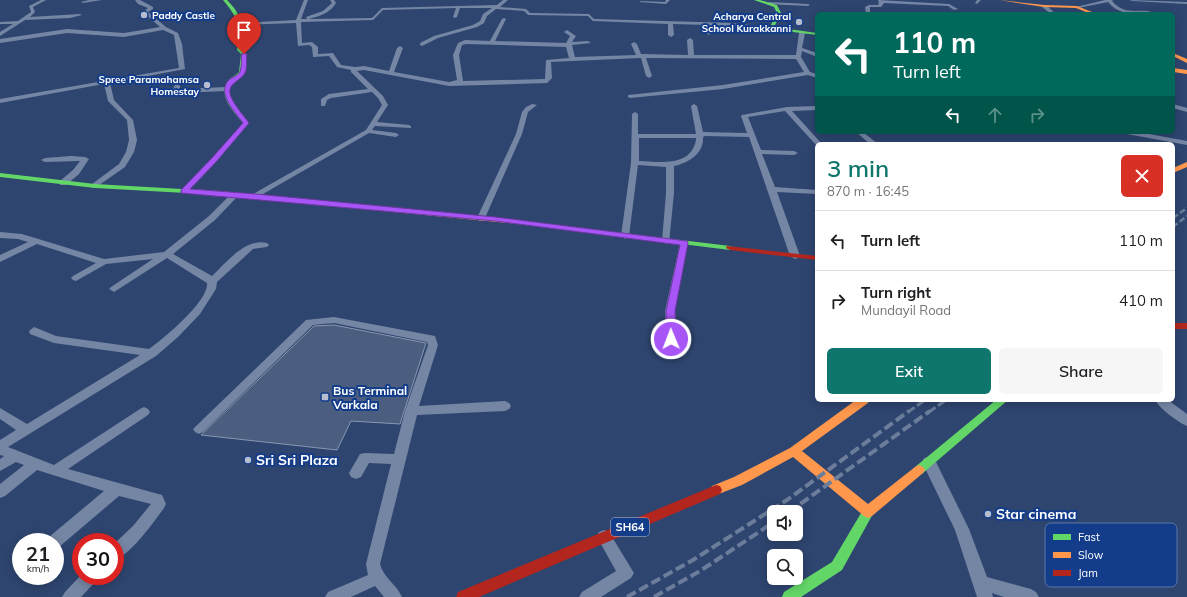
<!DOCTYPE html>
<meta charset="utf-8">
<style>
:root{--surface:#fff;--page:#f6f6f6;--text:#202124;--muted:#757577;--line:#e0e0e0;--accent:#0f766e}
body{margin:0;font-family:Mulish,sans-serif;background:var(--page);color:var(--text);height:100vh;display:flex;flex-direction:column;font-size:15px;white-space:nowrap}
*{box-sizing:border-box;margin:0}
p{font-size:13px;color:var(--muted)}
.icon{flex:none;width:22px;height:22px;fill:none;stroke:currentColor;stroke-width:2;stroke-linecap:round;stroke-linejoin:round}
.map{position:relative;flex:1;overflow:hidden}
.side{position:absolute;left:815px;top:142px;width:360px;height:260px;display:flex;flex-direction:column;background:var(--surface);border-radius:6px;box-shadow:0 2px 10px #0003}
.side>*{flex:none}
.guide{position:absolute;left:815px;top:12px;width:360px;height:122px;border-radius:6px;box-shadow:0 2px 10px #0003;background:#00695c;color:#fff;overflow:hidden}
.buttons{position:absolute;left:767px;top:505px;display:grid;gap:8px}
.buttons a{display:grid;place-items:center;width:36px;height:36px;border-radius:6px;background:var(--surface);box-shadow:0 2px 10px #0003;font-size:20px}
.speed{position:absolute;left:12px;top:533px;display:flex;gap:8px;font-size:20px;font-weight:700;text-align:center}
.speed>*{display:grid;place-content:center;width:52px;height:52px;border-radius:50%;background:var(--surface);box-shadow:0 2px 10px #0003;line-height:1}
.speed small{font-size:10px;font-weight:400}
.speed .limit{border:6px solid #d22;background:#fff;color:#111}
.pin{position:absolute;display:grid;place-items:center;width:34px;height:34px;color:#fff;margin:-41px -17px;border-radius:50% 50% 50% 0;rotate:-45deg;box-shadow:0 0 4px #0007}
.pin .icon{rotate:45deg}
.me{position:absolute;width:44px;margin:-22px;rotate:359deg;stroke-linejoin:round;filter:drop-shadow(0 0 3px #0008)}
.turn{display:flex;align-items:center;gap:14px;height:84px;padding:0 12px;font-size:18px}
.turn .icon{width:52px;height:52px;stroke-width:2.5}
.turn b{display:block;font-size:28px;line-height:34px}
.lanes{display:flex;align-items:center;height:38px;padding:0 12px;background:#0003;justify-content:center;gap:20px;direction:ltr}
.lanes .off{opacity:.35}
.round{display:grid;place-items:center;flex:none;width:42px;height:42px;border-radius:6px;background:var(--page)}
.headline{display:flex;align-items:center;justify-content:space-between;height:68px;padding:0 12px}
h1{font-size:24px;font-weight:600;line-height:30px;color:var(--accent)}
.button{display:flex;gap:8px;margin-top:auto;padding:8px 12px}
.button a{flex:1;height:46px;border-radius:6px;background:var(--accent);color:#fff;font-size:16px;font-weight:600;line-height:46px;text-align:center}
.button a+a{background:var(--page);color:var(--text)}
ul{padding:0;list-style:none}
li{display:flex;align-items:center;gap:12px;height:60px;padding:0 12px;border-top:1px solid var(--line)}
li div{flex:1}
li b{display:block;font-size:15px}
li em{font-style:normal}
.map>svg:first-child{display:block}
</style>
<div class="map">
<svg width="1187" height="597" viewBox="0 0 1187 597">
<rect width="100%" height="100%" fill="#2e456f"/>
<path fill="#4b5e80" stroke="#8998b2" d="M334 325 426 343 400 424 351 421 337 450 201 435 314 326Z"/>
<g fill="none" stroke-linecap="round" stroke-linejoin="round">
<path fill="#7586a4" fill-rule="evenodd" d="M41 0H46L33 7 35 12 30 17 80 14 82 15 70 18 25 20 0 36V32L13 24H0V22L18 21 31 12 29 6Z
M89 0H102L83 3 81 2Z
M135 0H140L153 7V9L148 12 166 27 178 33 182 44 185 69 110 83 114 100 133 120 137 140 134 152 125 167 95 188H92V184L119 164 126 152 129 140 127 120 108 101 104 84 0 103V99L179 68 174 35 163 30 124 37 67 33 0 43V39L67 29 124 33 160 27 143 12 148 8 138 4Z
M304 0H308L301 19H307L306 17 323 11 332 3 330 0H334L336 3C330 13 320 16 309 19L372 18 382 8 497 5 503 0H508L500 7 526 9 530 13 589 14 594 19 734 23 773 28 771 29 713 25 712 33 709 35 706 33 708 25 673 24 674 35 671 37 668 35V24L593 21 588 16 528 15 524 11 496 9 487 16 484 23 477 27 438 38 422 46 420 45V43L434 36 473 25 480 21 483 14 492 8H460L457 17 455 18 453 17 456 8 383 10 373 20 301 22 302 43 312 42 318 47V54L333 53 341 65 355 67 364 66 389 71 397 48 400 46 403 48 394 72 449 82 457 80 453 55 458 43 465 40 490 41 502 19 504 18 506 19 495 41 566 43 570 36 564 32 567 30 576 36 572 42 588 41 591 43 572 45 575 57 636 55 631 44 634 42 637 44 641 54 688 55 687 40 690 38 693 40 694 55H796L799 33 802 31 805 33 802 48 817 53V57L802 51 801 57 810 72 817 74V78L808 75 723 89 630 98 628 97V95L723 85 804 72 796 59 646 58 652 76 649 78 646 76 641 58H639L551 62 552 78 547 83 449 86 364 70 357 71 383 96 388 105 377 122 409 125 411 126V128L375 126 372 130 396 133 399 135 396 137 369 133 256 198H253V194L366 130 382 105 378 98 372 92 331 98 327 100 325 106H321V99L329 94 368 89 351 72V70L337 67 329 56 313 57 312 47 309 45 298 46 296 23 241 25 239 24 241 23 296 20ZM466 44 566 47 569 58 546 60 545 79 463 81 459 55 462 45Z
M666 0H670L666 4 639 2 641 1 665 2Z
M878 0 949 4 958 9 954 10 948 6 884 3 881 7H870V14H866L865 7 869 5H878L879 3Z
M977 0H981L977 4 975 3Z
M1105 0H1113L1112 1C1126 18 1142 6 1156 14 1139 14 1120 17 1108 2L1078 8 1076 7Z
M1130 0 1187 2V4L1132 1Z
M769 2 808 4 810 5 808 6 767 4Z
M1044 5H1046L1056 14H1051L1042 7Z
M177 84 180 86V89L227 87 230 89 227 91 178 93 173 89 175 85Z
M532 104 537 105 528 112 522 134 485 218 481 221 478 220 477 218 516 134 522 112 526 107Z
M694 104 697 106 703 132 747 133 741 116 742 115 787 107 817 106V110L792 111 822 144H817V146L785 111 748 117 761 150 794 151 798 153 794 155 762 154 775 187 817 190V194L777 192 800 256 798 258 795 259 790 256 749 137 705 136 703 137C704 154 688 163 674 166V193L669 243 666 244 662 241 666 193V167L638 165 629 236 625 239 621 236 631 163 632 114 635 112 638 114V134H696L691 106ZM639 138H696V140C691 167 660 162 639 161Z
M1173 104 1187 108V112L1173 108Z
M856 132H863L878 144H870Z
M1124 132H1138L1187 141V145L1127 134Z
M71 156 85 157 89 159 79 174 66 185H60V181L73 170 80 161 45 162 41 160 45 158Z
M232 193H235L239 195 215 220 173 254 212 276C226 263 245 238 267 243L269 245 267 247 253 249 217 282 216 289 200 314 178 337 156 356 8 447 54 465 140 409 144 407 148 409 150 412 148 415 68 469 162 495 166 504 164 508C153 523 132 553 115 560V543L133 526 151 504 119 496 59 547 55 548V542H47L49 537 104 491 37 470 5 496 0 498V484L24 465 16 462 0 471V459L4 456 0 455V440L16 430 0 419V408L27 424 140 355 54 343 30 334 29 331 34 327 56 336 149 349C164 338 209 301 207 283L167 258 114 292 109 289 111 287 153 259 106 264 76 281 73 280 71 278 73 276 96 263 37 244 0 262V255L28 242 18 239 0 238V232L22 234 104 259 164 252 209 216Z
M684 240 688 243 675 311 676 339 671 343 666 339 665 311 680 243Z
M334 317 435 336 438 345 419 406 505 401 509 403 511 406 509 409 505 411 417 415 380 564C383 577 397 585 402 597H384L375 586 351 597H325L328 592 368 575 366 564 391 464 369 463 361 477 356 479 351 477 349 473 360 454 365 453 394 454 405 411 428 345 427 342 334 323 313 325 203 432 199 434 195 432 193 429 306 320Z
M1155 400H1168L1187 414V426C1179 423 1159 408 1155 400Z
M929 457 934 458 969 529 987 577 1031 589 1036 592 1039 597H1004L992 593 993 597H977L955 530 922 462 924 458Z
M604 530 609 532 634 573 631 578 601 597H579L582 592 616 571 597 537 599 532Z
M81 575 99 576 96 581 81 597H62L65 592Z"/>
<path fill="#63d668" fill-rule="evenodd" d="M223 0H227C244 17 243 27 241 50L246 54 245 72C241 77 236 78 233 82 222 95 242 113 249 123L216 162 190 189 219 191H222V195L95 188 0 177V173L95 184 182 189 212 160 243 123C234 112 218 96 227 82 230 77 236 76 239 72L241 54 237 50C239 25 240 20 223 0Z
M754 0H760L777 5 781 13 774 27 817 33V35L769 29 777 13 774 7Z
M516 220 730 246 734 248 730 250 519 224 515 222Z
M996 400H1008L923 473 919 475 915 473 913 470 915 467Z
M868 506 872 508 874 512 842 570 801 597H782L784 592 832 562 864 508Z"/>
<path fill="#ff974d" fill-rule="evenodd" d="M999 0 1044 5 1077 6 1097 14H1091L1076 8 1044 7Z
M1173 53 1187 59V63L1173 56Z
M1173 68 1187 70V74L1173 72Z
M1187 162V167L1173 173V168Z
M216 191 519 220 523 222 519 224 219 195H216Z
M856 400H869L868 403 802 451 868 504 915 467 919 465 923 467 925 470 923 473 872 516 868 518 864 516 793 457 742 485 716 495 712 494 710 490 712 486 734 477 790 448Z"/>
<path fill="#b3261e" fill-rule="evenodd" d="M727 246 817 256V260L730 250 726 248Z
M1173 323H1187V329H1173Z
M716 485 720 486 722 490 720 494 479 597H456L458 592Z"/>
<path stroke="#6c7d9b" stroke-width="2.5" stroke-dasharray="6 2.5" stroke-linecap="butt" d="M1173 218 1187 208
M1173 227 1187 216"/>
<path stroke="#6c7d9b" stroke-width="3" stroke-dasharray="8 3" stroke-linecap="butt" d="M908 412 925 400
M929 412 946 400"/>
<path stroke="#6c7d9b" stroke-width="4" stroke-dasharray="10 4" stroke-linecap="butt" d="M789 512 930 411
M627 597 693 560 787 500 909 411
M654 597 700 571 774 522"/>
</g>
<path fill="#a855f7" stroke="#6d37a1" d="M242 53 247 54C246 59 247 65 246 70 243 82 225 82 231 97 235 106 243 115 249 123L216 162 190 189 256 194 495 217 687 241 688 243 675 311 676 339 675 342 671 343 666 339V311L680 245 495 221 181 193V190L211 159 243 123C236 113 217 94 228 81 231 77 237 77 240 72 242 66 241 59 242 53Z"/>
<g fill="#b6becd" stroke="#133d8a" stroke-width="1.5">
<circle cx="144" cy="15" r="4"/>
<circle cx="799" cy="22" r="4"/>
<circle cx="207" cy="85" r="4"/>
<rect x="321" y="393" width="8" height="8" rx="2"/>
<circle cx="248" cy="460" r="4"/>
<circle cx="988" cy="514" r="4"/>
</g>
<g text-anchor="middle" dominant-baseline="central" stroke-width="4" stroke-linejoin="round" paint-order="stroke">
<g font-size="10" font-weight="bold" fill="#fff" stroke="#133d8a" text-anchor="end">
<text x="152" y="15" text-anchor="start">Paddy Castle</text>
<text x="791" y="16">Acharya Central<tspan x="791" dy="12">School Kurakkanni</tspan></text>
<text x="199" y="79">Spree Paramahamsa<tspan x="199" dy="12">Homestay</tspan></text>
</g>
<rect fill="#133d8a" stroke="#b8c5dc" stroke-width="1" x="611" y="518" width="38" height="18" rx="3"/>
<g font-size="11" font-weight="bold" fill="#fff">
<text x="630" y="527">SH64</text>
</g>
<g font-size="12" font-weight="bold" fill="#fff" stroke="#133d8a" text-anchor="start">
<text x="333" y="390">Bus Terminal<tspan x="333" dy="14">Varkala</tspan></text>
</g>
<g font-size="14" font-weight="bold" fill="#fff" stroke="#133d8a" text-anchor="start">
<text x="256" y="460">Sri Sri Plaza</text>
<text x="996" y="514">Star cinema</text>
</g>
</g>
<rect x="1045" y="523" width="132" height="64" rx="6" fill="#133d8a" stroke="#5a77ad" stroke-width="1"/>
<rect x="1053" y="534" width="18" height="6" fill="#63d668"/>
<rect x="1053" y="552" width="18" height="6" fill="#ff974d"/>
<rect x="1053" y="570" width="18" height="6" fill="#b3261e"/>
<g font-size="11" fill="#fff">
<text x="1078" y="541">Fast</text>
<text x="1078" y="559">Slow</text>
<text x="1078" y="577">Jam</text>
</g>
</svg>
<div class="buttons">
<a><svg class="icon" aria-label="sound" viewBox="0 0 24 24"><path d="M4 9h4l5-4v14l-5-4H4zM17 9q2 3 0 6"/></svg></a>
<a><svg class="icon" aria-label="search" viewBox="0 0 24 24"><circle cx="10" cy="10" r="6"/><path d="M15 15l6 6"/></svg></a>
</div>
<div class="speed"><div>21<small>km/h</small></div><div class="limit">30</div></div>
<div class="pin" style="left:244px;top:54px;background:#d93025"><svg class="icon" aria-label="arrive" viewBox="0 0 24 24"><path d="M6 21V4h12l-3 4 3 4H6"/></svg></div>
<svg class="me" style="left:671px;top:339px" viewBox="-20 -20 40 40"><circle r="17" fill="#a855f7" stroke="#fff" stroke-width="3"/><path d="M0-11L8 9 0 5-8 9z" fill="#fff"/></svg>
<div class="guide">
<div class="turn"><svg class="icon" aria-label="left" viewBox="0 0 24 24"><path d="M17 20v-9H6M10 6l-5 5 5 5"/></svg><div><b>110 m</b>Turn left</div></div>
<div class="lanes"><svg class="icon" aria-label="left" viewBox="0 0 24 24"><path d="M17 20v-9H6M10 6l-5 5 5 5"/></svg><svg class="icon off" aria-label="ahead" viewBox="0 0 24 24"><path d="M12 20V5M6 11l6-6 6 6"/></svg><svg class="icon off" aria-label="right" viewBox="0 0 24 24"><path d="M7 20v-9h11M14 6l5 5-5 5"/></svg></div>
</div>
<section class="side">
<div class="headline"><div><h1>3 min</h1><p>870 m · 16:45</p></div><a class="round" style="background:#d93025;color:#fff"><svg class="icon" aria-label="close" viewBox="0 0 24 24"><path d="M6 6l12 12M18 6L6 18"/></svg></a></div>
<ul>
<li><svg class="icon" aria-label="left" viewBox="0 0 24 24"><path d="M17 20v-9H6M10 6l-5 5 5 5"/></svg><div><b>Turn left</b></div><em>110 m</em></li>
<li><svg class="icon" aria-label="right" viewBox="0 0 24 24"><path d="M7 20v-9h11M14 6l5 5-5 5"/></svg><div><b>Turn right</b><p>Mundayil Road</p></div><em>410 m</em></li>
</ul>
<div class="button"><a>Exit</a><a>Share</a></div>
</section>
</div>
